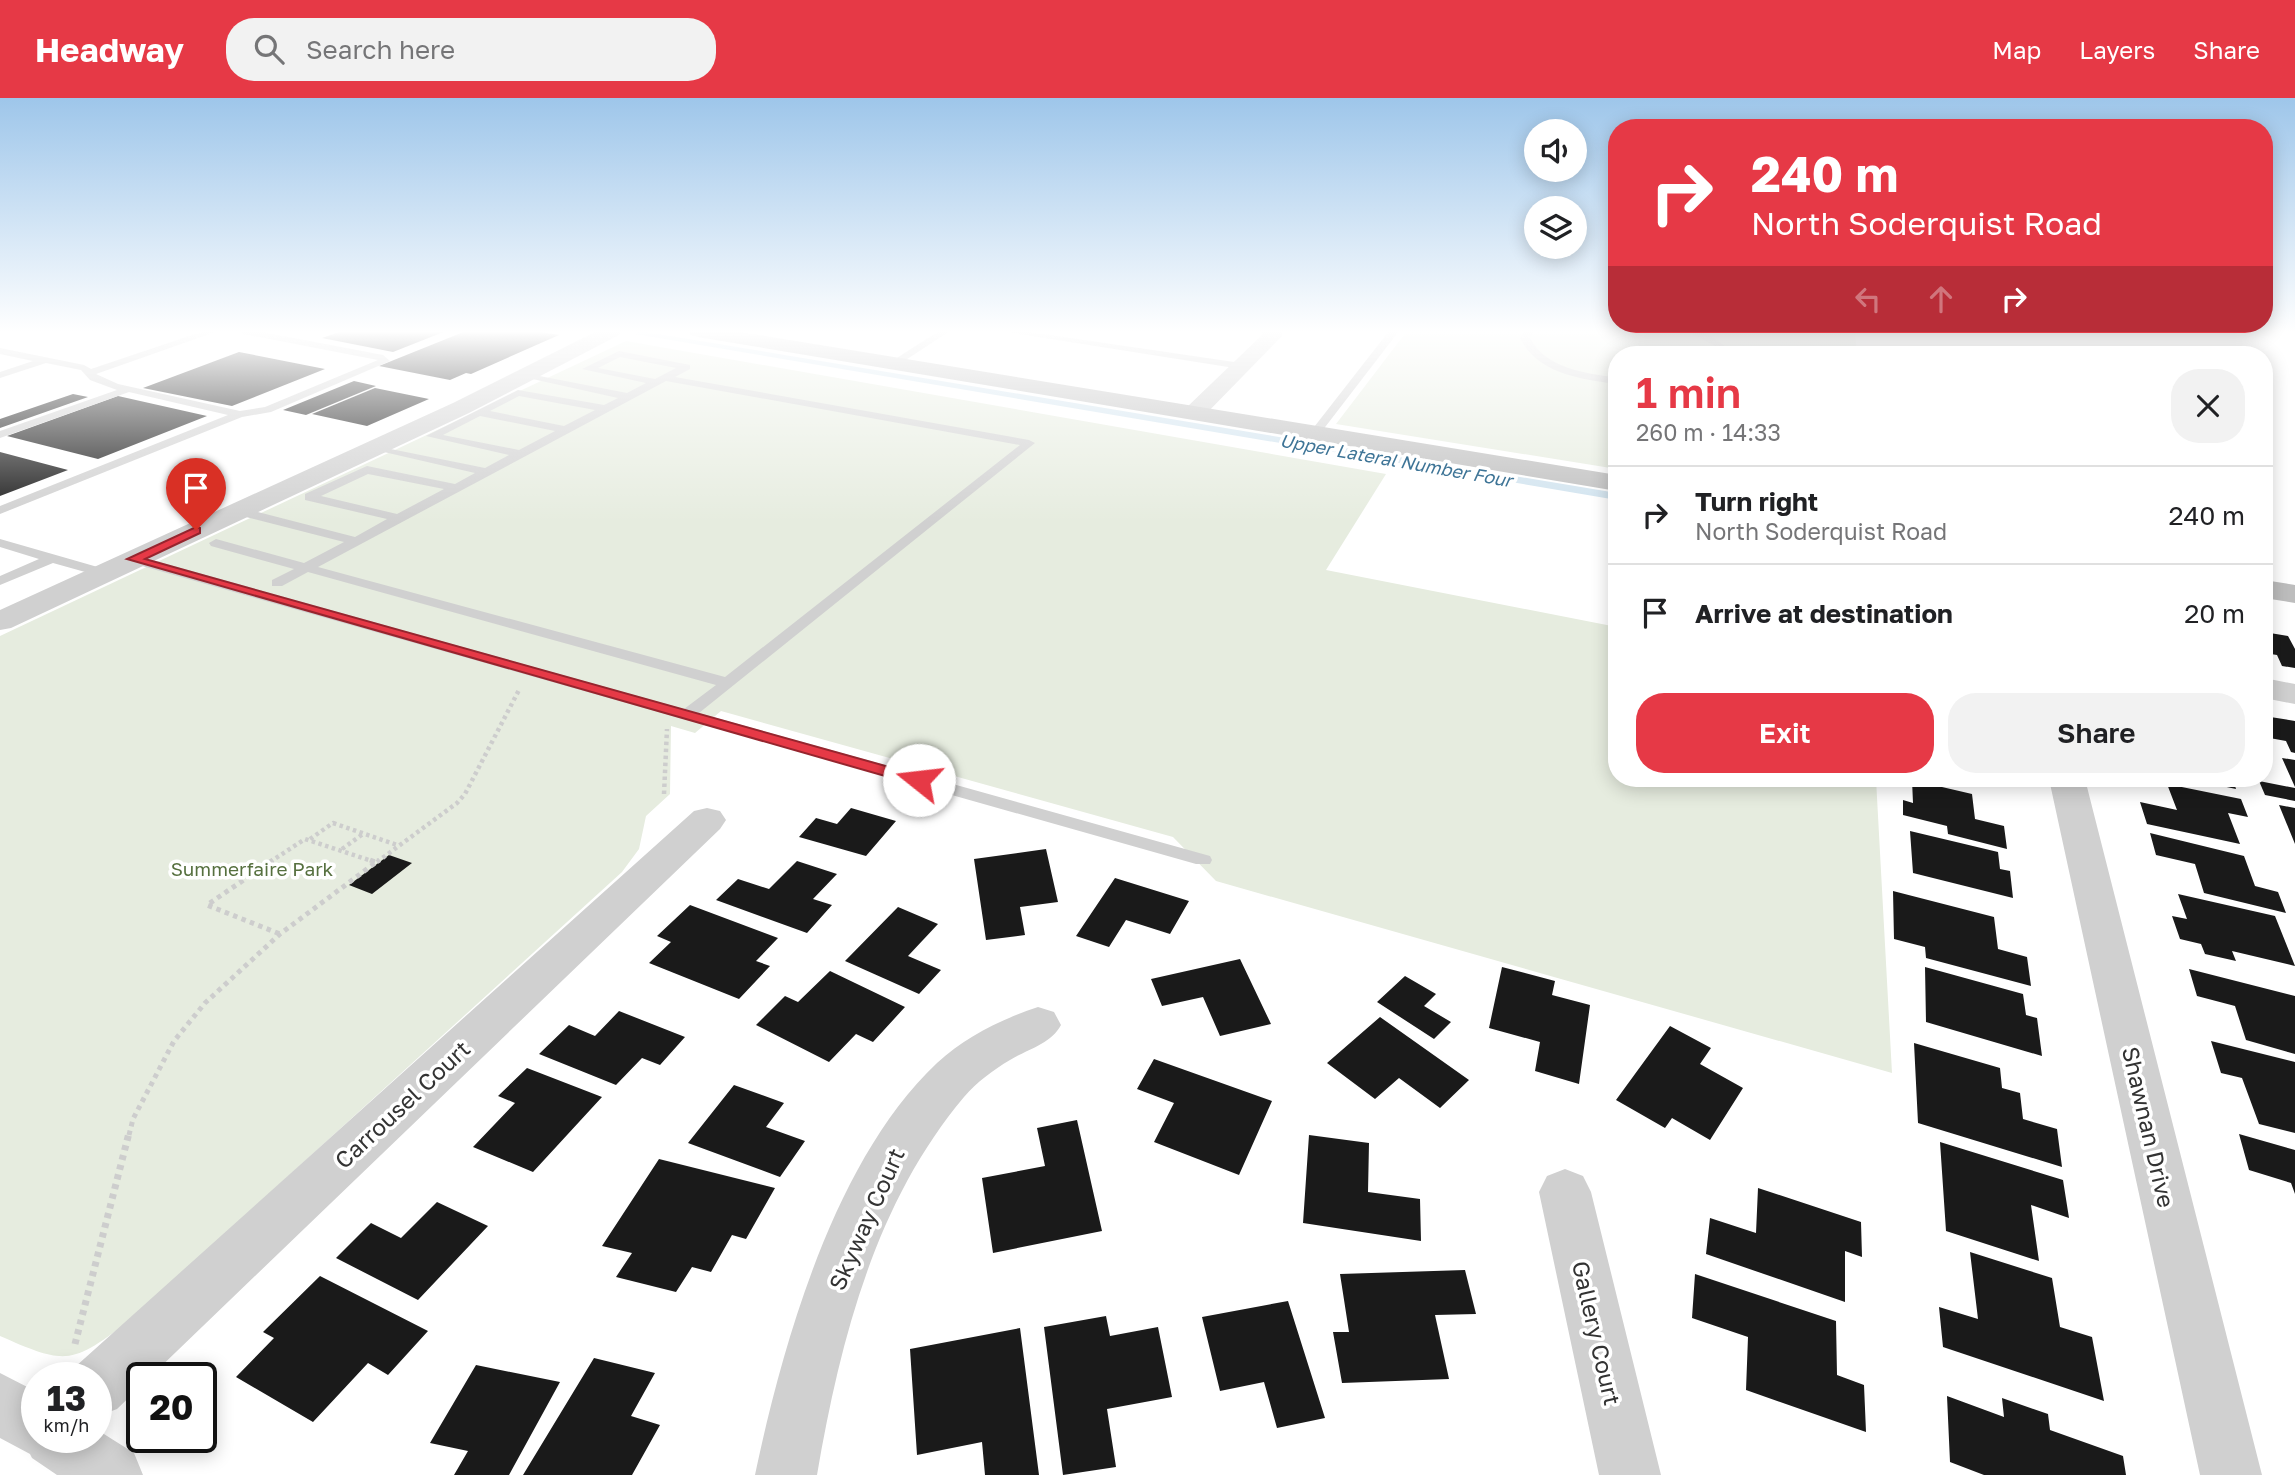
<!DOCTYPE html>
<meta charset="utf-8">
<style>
:root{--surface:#fff;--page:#f2f2f2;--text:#202124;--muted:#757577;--line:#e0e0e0;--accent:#e63946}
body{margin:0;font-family:"Golos Text",sans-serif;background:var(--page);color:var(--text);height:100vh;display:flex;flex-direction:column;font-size:26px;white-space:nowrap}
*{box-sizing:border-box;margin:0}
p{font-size:23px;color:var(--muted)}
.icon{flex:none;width:38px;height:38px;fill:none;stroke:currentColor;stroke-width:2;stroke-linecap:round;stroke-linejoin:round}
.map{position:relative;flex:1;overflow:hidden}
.panel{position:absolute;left:1608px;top:248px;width:665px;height:441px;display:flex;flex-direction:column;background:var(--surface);border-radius:28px;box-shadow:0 4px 18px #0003}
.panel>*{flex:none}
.guide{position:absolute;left:1608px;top:21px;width:665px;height:214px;border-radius:28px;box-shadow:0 4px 18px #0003;background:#e63946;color:#fff;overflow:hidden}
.fabs{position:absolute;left:1524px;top:21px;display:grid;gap:14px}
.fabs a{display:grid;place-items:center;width:63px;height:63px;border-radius:50%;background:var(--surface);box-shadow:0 4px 18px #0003;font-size:35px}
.speed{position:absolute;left:21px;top:1264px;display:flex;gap:14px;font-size:35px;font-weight:700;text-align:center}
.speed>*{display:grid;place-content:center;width:91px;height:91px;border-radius:50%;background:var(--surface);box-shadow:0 4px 18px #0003;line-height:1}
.speed small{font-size:18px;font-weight:400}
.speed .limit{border:4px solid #111;border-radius:10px;background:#fff;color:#111}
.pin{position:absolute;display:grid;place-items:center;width:60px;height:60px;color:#fff;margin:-72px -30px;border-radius:50% 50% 50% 0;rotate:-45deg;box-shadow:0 0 7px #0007}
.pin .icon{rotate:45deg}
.me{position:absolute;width:77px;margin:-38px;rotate:286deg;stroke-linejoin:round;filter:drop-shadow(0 0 5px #0008)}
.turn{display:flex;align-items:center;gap:24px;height:147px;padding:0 28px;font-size:32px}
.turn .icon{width:91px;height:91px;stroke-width:2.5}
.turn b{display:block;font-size:49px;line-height:60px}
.lanes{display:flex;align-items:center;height:66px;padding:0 28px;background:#0003;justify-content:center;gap:35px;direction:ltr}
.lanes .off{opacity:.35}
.round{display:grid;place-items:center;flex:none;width:74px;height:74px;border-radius:28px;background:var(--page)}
.summary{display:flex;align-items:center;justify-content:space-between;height:119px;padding:0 28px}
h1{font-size:42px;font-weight:600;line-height:52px;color:var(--accent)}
.cta{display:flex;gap:14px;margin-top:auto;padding:14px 28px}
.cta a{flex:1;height:80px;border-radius:28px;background:var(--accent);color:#fff;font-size:28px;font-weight:600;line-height:80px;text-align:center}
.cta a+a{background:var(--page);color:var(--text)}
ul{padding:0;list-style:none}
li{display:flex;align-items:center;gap:21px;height:98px;padding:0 28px;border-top:2px solid var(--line)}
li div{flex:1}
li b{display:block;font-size:26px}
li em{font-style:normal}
header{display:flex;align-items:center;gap:42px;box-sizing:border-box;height:98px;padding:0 35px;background:var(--accent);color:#fff}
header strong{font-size:33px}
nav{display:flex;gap:38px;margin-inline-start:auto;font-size:24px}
.search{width:490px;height:63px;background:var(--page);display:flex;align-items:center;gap:18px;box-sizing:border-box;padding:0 24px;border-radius:28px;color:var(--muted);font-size:26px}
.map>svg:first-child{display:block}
</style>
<header>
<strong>Headway</strong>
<div class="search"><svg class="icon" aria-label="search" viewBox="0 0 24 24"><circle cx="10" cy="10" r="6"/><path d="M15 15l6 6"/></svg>Search here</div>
<nav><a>Map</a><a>Layers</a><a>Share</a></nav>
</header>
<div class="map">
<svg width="2295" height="1377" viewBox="0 0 2295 1377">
<rect width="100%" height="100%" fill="#fff"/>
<path fill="#e6ecdf" d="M1407 233H1855L1857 257H1617V371L1336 326Z
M626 243 1386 376 1326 472 1617 529V681H1876L1892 975 1216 783 1173 739 721 613 695 635 671 628 670 696 646 718 639 751 622 774 129 1223C71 1267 66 1267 0 1238V538Z"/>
<path fill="#cfe2ee" d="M640 233 1617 395V402L635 236Z"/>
<path fill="#1a1a1a" d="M342 233H446L393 254 322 240Z
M466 233H534L559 237 471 276 466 275 450 282 379 268Z
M239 254 325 271 232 308 143 290Z
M354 283 376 288 306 317 283 312Z
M375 290 429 301 367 328 312 316Z
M73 296 88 299 0 330V321Z
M118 298 207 318 98 361 7 338Z
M0 354 68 372 0 398Z
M2264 534 2288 538 2295 551V570L2282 568 2277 557 2264 555Z
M2264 618 2295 623V655L2291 654 2286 643 2264 639Z
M2282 660 2295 662V689Z
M2194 681H2233L2236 691 2194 682Z
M1912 682 1972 696 1975 721 2004 728 2007 751 1948 736 1947 728 1903 717V702L1913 705Z
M2259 683 2295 690V703L2265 697Z
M2167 686 2241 701 2248 719 2228 715 2240 746 2147 726 2140 704 2177 712Z
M2279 707 2295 710V746Z
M851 710 896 723 866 758 799 739 816 720 837 726Z
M1910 733 1998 754 2000 771 2010 773 2013 800 1913 775Z
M2150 735 2244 758 2255 788 2278 794 2286 815 2204 795 2195 766 2156 757Z
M1046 751 1058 804 1020 809 1025 837 986 842 974 761Z
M389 757 412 765 372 796 349 787Z
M797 763 837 776 813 801 832 807 807 835 716 802 738 781 769 791Z
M1115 780 1189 803 1170 836 1126 822 1109 849 1076 838Z
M1893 793 1994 819 1998 851 2027 859 2031 888 1926 860 1925 849 1894 841Z
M2178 796 2275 818 2295 868 2232 853 2236 863 2205 856 2201 846 2180 841 2172 818 2187 821Z
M690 807 778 840 756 863 770 868 739 901 649 865 671 844 657 838Z
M898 809 938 826 908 858 941 872 919 896 845 863Z
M1240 861 1271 926 1220 938 1203 899 1162 908 1151 881Z
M1502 869 1555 883 1552 897 1590 907 1579 986 1535 973 1540 944 1489 930Z
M1925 869 2023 896 2026 917 2037 920 2042 958 1926 924Z
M2189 871 2295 898V956L2246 942 2235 908 2197 898Z
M830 873 905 909 873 944 856 936 829 964 756 927 785 898 798 904Z
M1405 878 1436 896 1424 908 1451 924 1434 941 1377 904Z
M619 913 685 939 660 967 642 960 616 987 539 956 569 927 595 938Z
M1380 919 1469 982 1440 1010 1399 980 1375 1001 1327 965Z
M1670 928 1711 950 1700 966 1743 990 1710 1042 1672 1020 1665 1030 1616 1002Z
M2211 943 2295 964V1035L2259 1026 2242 980 2221 975Z
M1914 945 2000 970 2002 990 2020 995 2023 1021 2057 1031 2062 1069 1918 1025Z
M1154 961 1272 1003 1239 1077 1154 1044 1174 1005 1137 991Z
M527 970 602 999 533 1074 473 1049 515 1005 498 998Z
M734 987 784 1005 766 1029 805 1043 780 1079 688 1045Z
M1077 1022 1102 1133 993 1155 982 1080 1045 1068 1037 1030Z
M2239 1036 2295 1052V1096L2291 1085 2249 1072Z
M1309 1037 1369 1045 1368 1094 1420 1101 1421 1143 1303 1125Z
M1940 1044 2063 1082 2069 1120 2031 1107 2039 1163 1946 1133Z
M659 1061 775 1090 746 1141 732 1137 711 1174 692 1169 676 1194 616 1179 632 1155 602 1148Z
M1758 1090 1861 1124 1862 1159 1845 1153V1204L1706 1156 1710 1120 1756 1135Z
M437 1104 488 1128 418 1202 336 1160 371 1125 401 1140Z
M1970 1154 2052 1180 2060 1229 2092 1239 2104 1303 1943 1249 1939 1209 1978 1221Z
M1465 1172 1476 1216 1435 1217 1449 1281 1342 1285 1333 1234H1349L1340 1176Z
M1695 1176 1836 1223 1837 1277 1864 1287 1866 1334 1746 1292 1748 1239 1692 1220Z
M320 1178 428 1233 388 1277 368 1265 313 1324 236 1279 274 1240 263 1234Z
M1288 1203 1325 1320 1277 1330 1264 1284 1220 1293 1202 1219Z
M1106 1218 1110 1238 1158 1229 1172 1299 1107 1311 1116 1369 1063 1377 1044 1229Z
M1020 1230 1039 1377H985L982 1344 917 1357 910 1251Z
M594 1260 655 1275 631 1318 660 1327 632 1377H523Z
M476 1267 560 1284 509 1377H454L468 1353 430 1345Z
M1947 1298 2004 1319 2002 1300 2048 1316 2050 1332 2123 1358 2126 1377H1984L1950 1364Z"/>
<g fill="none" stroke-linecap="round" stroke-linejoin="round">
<path stroke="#cdcdcd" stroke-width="4.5" stroke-dasharray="3.5 3.5" stroke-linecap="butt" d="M664 696 667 631
M310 741 333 725 397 747
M342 751 363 736
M270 764 305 741 375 764
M377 764 457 705 465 696 520 590"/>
<path stroke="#cdcdcd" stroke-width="5" stroke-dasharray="4.5 4.5" stroke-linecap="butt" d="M273 762 207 807 280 836
M370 762 375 764
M129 1037 133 1021 174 943 205 905 280 836 379 762"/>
<path stroke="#cdcdcd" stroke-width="7" stroke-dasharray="5 5" stroke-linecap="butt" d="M75 1246 129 1035"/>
<path fill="#d0d0d0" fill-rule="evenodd" d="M204 233H218L96 276 118 286 240 313 265 309 378 262 243 236 238 233H257L383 257 390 263 271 314 242 319 0 416V408L228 317 129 294 0 340V333L117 292 90 282 81 272 46 265 0 280V274L33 263 0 256V250L84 267 91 271Z
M939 233H950L898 267 889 265Z
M1000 233H1023L1241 265 1246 268 1241 271Z
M1389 233H1399L1319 337H1311V333Z
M1524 233H1534L1530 240C1546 271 1586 275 1617 280V286C1581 281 1538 276 1520 240Z
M1687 233C1706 232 1721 242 1732 257H1722L1715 248Z
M619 253 690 267V271L675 279 1029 342 1035 345 699 615 1210 758 1212 762 1210 766H1196L128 464 126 461 128 458H138L684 611 716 587 308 474 282 488H272V482L294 471 211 448 209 445 216 441 304 465 344 444 234 416V410L238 409 355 439 387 421 305 402V396L367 368 455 386 475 375 371 351V347L485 370 509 357 426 338 518 292 604 307 618 300 519 278 524 275 627 295 646 285 582 271ZM620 259 676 270 655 281 598 270ZM666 283 1020 347 725 579 318 469ZM519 298 595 312 564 328 490 313ZM480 318 555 333 519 352 443 337ZM368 376 444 391 397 416 321 398Z
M0 441 108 472 110 475 103 479 53 465 0 487V478L39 461 0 449Z"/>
<path fill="#d0d0d0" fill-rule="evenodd" d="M597 233H622L619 237 469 315 11 530 0 532V512L453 305Z
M1262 233H1282V238L1202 320H1186L1182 315 1186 310 1262 237Z
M2264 580 2295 586V606L2264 600Z
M2049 681H2085L2262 1377H2200Z
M707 710 720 713 726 722 720 731 150 1279H142V1287L117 1311 96 1319V1279H71L75 1269 694 713Z
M1038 909 1054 914 1061 927C1051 946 1028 951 1010 962 993 972 977 984 964 999 875 1105 840 1243 817 1377H755C783 1244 835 1061 937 965 965 939 1002 921 1038 909Z
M1565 1071 1583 1078 1591 1094 1661 1377H1599L1539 1094 1547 1078Z
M0 1275 37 1294V1339H96V1331L134 1355 143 1377H57L32 1360 30 1356 0 1340Z"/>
<path fill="#bdbdbd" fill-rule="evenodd" d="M687 233H735L1617 377V393L698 239 691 237Z
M2264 482 2295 487V505L2264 500Z"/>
</g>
<linearGradient id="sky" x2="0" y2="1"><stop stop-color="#9ec6ea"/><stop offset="0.55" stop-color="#fff"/><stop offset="1" stop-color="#fff" stop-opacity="0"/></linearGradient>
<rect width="2295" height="425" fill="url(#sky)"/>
<path fill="#e63946" stroke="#96252e" stroke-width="2" d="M196 429 200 430V435L145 461 925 679 927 682 925 686H913L127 461Z"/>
<g text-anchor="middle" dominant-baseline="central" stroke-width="7" stroke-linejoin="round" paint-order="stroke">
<g font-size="18" font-style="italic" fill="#3f7597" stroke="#fff">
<text transform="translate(1396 362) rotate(10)">Upper Lateral Number Four</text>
</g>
<g font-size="19" fill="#56703f" stroke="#fff">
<text x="252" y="770">Summerfaire Park</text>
</g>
<g font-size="23" fill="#333" stroke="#fff">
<text transform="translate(402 1006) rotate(-43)">Carrousel Court</text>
<text transform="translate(2149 1029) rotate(77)">Shawnan Drive</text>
<text transform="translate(866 1121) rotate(-66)">Skyway Court</text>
<text transform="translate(1597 1235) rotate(77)">Gallery Court</text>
</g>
</g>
</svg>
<div class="fabs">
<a><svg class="icon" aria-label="sound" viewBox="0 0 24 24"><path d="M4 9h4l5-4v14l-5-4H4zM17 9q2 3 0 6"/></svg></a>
<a><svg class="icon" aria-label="layers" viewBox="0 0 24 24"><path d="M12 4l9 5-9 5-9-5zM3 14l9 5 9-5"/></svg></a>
</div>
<div class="speed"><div>13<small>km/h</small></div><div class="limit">20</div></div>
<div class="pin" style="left:196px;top:432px;background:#d93025"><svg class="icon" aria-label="arrive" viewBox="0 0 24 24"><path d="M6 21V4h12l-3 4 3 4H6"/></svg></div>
<svg class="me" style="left:919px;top:682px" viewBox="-20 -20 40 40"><circle r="19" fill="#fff"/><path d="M0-13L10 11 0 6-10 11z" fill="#e63946"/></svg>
<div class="guide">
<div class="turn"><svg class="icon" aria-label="right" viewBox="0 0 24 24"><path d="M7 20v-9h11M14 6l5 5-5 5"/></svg><div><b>240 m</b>North Soderquist Road</div></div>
<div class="lanes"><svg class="icon off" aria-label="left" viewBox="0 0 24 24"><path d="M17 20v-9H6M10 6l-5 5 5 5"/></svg><svg class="icon off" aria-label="ahead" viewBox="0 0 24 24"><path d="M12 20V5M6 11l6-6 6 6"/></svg><svg class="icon" aria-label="right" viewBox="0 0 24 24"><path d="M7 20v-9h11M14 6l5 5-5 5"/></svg></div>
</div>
<section class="panel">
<div class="summary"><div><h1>1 min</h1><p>260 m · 14:33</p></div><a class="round"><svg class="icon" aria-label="close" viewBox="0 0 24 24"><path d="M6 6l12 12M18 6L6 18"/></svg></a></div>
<ul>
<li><svg class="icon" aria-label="right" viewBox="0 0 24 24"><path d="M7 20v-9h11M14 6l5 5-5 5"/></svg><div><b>Turn right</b><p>North Soderquist Road</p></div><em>240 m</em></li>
<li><svg class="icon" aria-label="arrive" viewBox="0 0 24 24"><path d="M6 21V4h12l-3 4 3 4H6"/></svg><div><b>Arrive at destination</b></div><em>20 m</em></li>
</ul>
<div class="cta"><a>Exit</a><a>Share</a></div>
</section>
</div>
